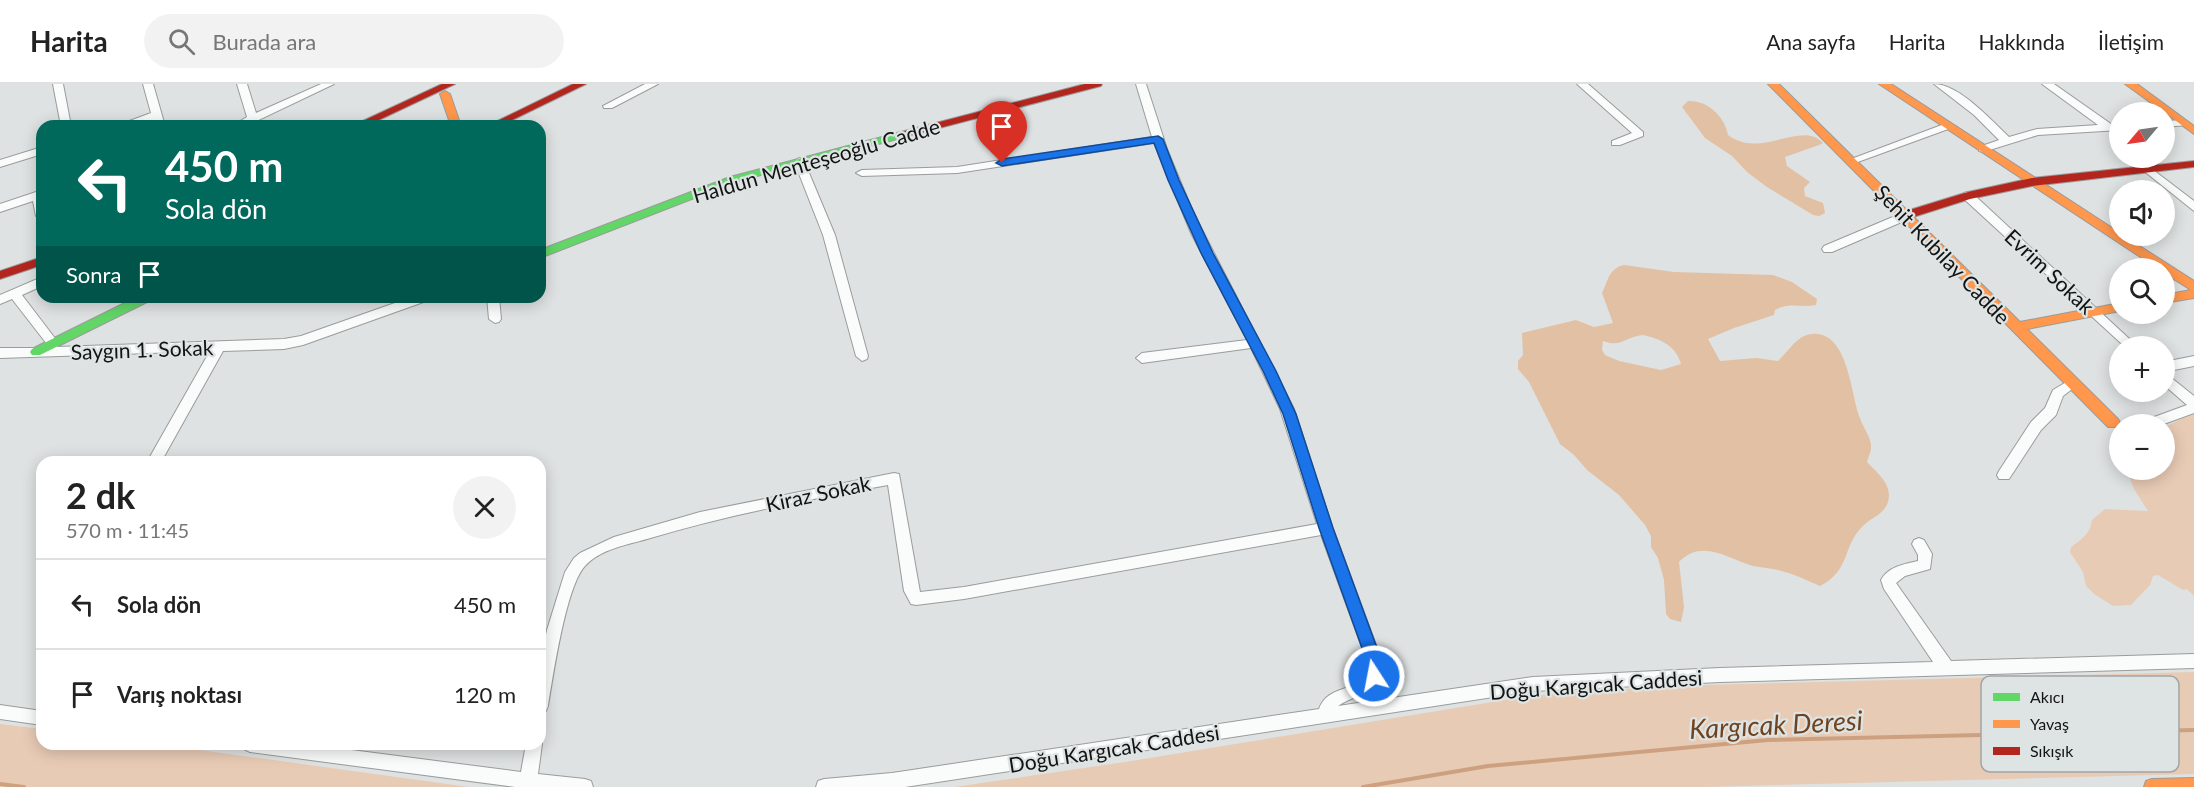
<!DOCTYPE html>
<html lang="tr">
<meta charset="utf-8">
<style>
:root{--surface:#fff;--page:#f2f2f2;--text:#222;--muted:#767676;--line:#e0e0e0}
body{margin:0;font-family:Lato,sans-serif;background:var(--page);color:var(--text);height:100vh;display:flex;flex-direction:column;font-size:22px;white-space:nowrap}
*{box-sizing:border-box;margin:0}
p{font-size:20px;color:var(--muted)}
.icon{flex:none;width:33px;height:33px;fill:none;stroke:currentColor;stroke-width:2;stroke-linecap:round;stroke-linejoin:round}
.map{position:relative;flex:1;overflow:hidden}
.side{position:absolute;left:36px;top:372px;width:510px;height:294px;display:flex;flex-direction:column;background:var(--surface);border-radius:18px;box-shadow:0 3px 15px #0003}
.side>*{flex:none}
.banner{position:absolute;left:36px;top:36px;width:510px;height:183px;border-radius:18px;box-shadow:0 3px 15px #0003;background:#00695c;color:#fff;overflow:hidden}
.needle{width:39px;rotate:241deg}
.buttons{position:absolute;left:2109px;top:18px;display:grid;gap:12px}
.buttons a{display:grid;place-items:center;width:66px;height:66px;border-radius:50%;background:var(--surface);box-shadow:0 3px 15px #0003;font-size:30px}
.pin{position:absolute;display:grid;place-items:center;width:51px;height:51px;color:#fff;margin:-62px -26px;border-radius:50% 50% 50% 0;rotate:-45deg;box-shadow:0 0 6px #0007}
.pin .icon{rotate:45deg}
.me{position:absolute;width:66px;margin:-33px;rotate:349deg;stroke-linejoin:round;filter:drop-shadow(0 0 4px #0008)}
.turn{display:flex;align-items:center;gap:21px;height:126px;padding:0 30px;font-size:27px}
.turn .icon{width:78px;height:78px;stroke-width:2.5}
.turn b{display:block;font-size:42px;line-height:51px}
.then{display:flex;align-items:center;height:57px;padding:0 30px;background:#0003;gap:12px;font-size:22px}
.round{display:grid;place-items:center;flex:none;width:63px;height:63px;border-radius:32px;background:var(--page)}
.overview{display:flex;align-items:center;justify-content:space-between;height:102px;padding:0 30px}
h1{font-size:36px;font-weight:700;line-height:45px}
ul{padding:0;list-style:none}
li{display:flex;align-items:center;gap:18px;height:90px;padding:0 30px;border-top:2px solid var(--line)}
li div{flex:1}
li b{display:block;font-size:22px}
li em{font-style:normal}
header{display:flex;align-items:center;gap:36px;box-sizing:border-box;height:84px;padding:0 30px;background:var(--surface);border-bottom:2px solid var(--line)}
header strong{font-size:28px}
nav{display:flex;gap:33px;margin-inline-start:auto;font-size:21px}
.search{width:420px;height:54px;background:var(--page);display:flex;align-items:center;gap:15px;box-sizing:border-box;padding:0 21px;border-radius:33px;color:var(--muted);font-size:22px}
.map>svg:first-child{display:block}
</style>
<header>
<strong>Harita</strong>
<div class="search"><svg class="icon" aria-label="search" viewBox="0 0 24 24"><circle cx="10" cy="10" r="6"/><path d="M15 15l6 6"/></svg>Burada ara</div>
<nav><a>Ana sayfa</a><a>Harita</a><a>Hakkında</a><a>İletişim</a></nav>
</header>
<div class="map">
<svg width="2194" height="703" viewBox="0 0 2194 703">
<rect width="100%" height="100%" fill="#dfe2e2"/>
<path fill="#e8cbb5" d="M2194 328V512L2187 505 2183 506 2158 491 2153 492 2150 501 2131 521 2113 522 2094 510 2086 502 2083 488 2070 468 2071 463C2081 456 2091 449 2092 436L2105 425 2148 427 2134 405 2127 386H2164L2165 343Z
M2194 588V690L1706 703H954L1125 678 1529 612 1664 602Z
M0 640 42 645V660H157L469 703H0Z"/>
<path fill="#e2c0a4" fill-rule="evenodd" d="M1688 17C1708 16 1725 33 1728 51 1761 76 1802 35 1823 59L1819 61 1785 73 1787 82 1810 98 1804 104 1805 112 1823 119 1825 129 1819 132 1813 131 1767 103 1747 88 1732 72 1705 54 1682 23Z
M1624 181 1674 188 1773 191 1792 198 1817 215 1816 221C1802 224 1789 218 1775 226L1774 231 1734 244 1708 255 1720 277 1756 274 1778 277C1790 266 1799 247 1818 250 1849 254 1851 312 1860 334 1863 344 1872 354 1871 364 1871 369 1868 373 1867 378 1876 388 1889 397 1889 412 1888 430 1872 432 1862 443 1842 463 1851 486 1820 502 1808 497 1797 491 1785 488 1774 484 1763 484 1753 482 1728 475 1702 454 1679 478L1684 523 1681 538 1670 535 1666 530 1664 496 1658 474 1651 463V452L1645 441 1619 411 1587 386 1574 371 1560 360 1529 298 1518 285V277L1523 271 1522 249 1576 236 1594 243 1613 239 1602 209C1608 197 1609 184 1624 181ZM1643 251C1661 255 1676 262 1681 280L1661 286 1619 277 1605 271 1602 266 1603 257C1622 264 1624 253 1643 251Z"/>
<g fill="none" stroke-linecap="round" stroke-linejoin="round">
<path stroke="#cda17f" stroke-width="4" d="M0 700 24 703
M1363 703 1488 682 1768 656 2194 646"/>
<g stroke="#9a9c9c" stroke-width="2">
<path id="street" d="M53 0H63L71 42H61Z
M143 0H153L165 42H155L153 36 132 42H116L151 29Z
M237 0H247L256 29 321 0H334L246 42H232L247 33Z
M645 0H658L612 24H604L603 22Z
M1136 0H1146L1167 65 1193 128 1294 325 1332 442 1379 569C1392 612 1363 605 1338 622L1533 593 1720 584 1933 578 1884 505 1881 496C1888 483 1904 480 1918 477V471L1912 460 1914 456 1919 454 1924 456 1932 470 1930 485 1905 492 1896 499 1951 577 2194 570V584L1720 598 1533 607 905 703H816L818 697 824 695 892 689 1319 625C1327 602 1352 608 1366 592L1367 586 1364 569 1321 451 964 515 916 521 911 520 904 507 888 401C807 416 726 431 647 455 627 461 600 465 585 482 566 502 553 592 548 622L546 627 540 629V578L547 546 565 488 574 474 580 469 614 453 700 428 894 389 899 390 920 508 964 503 1317 440 1280 325 1251 264 1142 279 1136 274 1142 269 1247 256 1191 149 1154 59 957 89 862 92 856 89 862 86 957 83 1152 53Z
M1577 0H1588L1643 48V52L1620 61H1612V57L1632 49Z
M1934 0C1959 0 1991 36 2009 53L2037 45 2098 41 2042 0H2054L2111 40H2120V46L2038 51 1983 68 1979 67V63L1999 56 1974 31Z
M2184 36 2189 39 2188 41 2164 43V37Z
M1947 39 1952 42 1951 44 1855 79 1851 80 1846 77Z
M42 63V70L0 83V76Z
M799 74 804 77 835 151 868 272 867 275 862 277 856 272 823 151 794 77Z
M2148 82 2194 117V127L2144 87V83Z
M42 106V136L36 132 33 117 0 128V120Z
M1968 108 1972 109 2137 262H2124L1964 115V109Z
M1907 127 1913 131 1911 134 1832 168H1824L1822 165 1824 162Z
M42 193V202L22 211 57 257 59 260 57 263 284 255 301 252 412 213H431L429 216 303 261 284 265 223 267 161 378H147L210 267 0 274V264H50L12 215 0 220V211Z
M487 213H499L501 235 499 238 495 239 489 235Z
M2194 272V282L2164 288V278Z
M2164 288 2194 312V329L2164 340H2145L2146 336 2187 321 2164 301Z
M2073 294 2078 296 2080 299 2063 312 2056 331 2041 346 2009 395H1999L1997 391 1999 387 2031 338 2045 324 2053 306Z
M0 621 42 627V641L0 635Z
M540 655 542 660 538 690 585 695 591 697 593 703H515L250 668 244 665 242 660H305L521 688 526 660H540Z"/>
</g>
<g stroke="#9a9c9c" stroke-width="2">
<path id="fast" d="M901 48 905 49V53L738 97 540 174V166L730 93Z
M137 213H153L151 216 40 271H32L30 268 32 265Z"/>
</g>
<g stroke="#9a9c9c" stroke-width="2">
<path id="slow" d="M1768 0H1779L2020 238 2120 219V227L2027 245 2118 335 2120 339 2118 343H2108Z
M1879 0H1891L2120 149V152H2124L2194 197V214L2164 219V211L2191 206 2164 189V184H2157Z
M2125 0H2137L2194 42V50Z
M445 7 450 10 461 42H451L440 10Z
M2194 694V703H2144L2146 697 2152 695Z"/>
</g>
<g stroke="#9a9c9c" stroke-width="2">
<path id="jam" d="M442 0H455L366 42H352Z
M573 0H586L500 42H487Z
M1085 0H1102L1101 2 901 54 896 51 897 49Z
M2194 77V83L2032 102 1970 115 1907 135 1901 131 1903 128 1968 108 2032 94Z
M42 173V181L0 195V187Z"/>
</g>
<use href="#street" fill="#fafbfb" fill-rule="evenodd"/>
<use href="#fast" fill="#63d668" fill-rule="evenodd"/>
<use href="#slow" fill="#ff974d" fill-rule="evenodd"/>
<use href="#jam" fill="#b3261e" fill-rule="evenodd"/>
</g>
<path fill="#1a73e8" stroke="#114b97" stroke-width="1.5" d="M1158 52 1163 55 1179 96 1213 169 1276 287 1296 330 1333 444 1377 564 1382 592 1380 597 1374 599 1369 597 1362 564 1319 444 1283 330 1263 287 1201 169 1168 96 1154 59 1002 82 996 79 1002 75Z"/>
<g text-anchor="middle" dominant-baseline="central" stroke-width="4.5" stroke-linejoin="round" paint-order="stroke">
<g font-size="21" fill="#121413" stroke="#dee3e3">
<text transform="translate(816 76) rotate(-16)">Haldun Menteşeoğlu Cadde</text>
<text transform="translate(1943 170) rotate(46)">Şehit Kubilay Cadde</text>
<text transform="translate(2050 187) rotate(43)">Evrim Sokak</text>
<text transform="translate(142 265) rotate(-2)">Saygın 1. Sokak</text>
<text transform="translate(818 409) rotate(-12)">Kiraz Sokak</text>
<text transform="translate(1596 600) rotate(-4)">Doğu Kargıcak Caddesi</text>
<text transform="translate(1114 664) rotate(-9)">Doğu Kargıcak Caddesi</text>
</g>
<g font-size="27" font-style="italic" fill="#6f431f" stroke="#dee3e3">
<text transform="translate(1776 640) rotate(-3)">Kargıcak Deresi</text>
</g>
</g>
<rect x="1981" y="592" width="198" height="96" rx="9" fill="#dee3e3" stroke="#a1a5a5" stroke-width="1.5"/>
<rect x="1993" y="609" width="27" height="8" fill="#63d668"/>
<rect x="1993" y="636" width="27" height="8" fill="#ff974d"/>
<rect x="1993" y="663" width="27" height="8" fill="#b3261e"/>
<g font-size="16" fill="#121413">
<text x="2030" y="619">Akıcı</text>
<text x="2030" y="646">Yavaş</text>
<text x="2030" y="673">Sıkışık</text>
</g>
</svg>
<div class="buttons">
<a><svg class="needle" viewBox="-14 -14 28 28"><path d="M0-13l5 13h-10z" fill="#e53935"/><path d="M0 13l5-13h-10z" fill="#767676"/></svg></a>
<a><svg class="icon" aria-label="sound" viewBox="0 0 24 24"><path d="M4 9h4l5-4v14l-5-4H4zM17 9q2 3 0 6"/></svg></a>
<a><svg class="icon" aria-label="search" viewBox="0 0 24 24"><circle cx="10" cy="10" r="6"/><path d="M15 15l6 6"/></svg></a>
<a>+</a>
<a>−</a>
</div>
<div class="pin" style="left:1002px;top:79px;background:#d93025"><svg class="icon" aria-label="arrive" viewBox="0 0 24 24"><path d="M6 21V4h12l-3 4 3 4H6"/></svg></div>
<svg class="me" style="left:1374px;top:592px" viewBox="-20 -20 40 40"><circle r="17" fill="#1a73e8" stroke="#fff" stroke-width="3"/><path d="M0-11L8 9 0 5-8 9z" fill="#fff"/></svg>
<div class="banner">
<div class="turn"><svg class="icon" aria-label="left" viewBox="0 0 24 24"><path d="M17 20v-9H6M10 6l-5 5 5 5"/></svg><div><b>450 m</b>Sola dön</div></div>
<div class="then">Sonra<svg class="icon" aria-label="arrive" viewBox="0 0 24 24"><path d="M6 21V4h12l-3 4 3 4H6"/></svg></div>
</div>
<section class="side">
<div class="overview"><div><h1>2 dk</h1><p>570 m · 11:45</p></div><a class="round"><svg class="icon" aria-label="close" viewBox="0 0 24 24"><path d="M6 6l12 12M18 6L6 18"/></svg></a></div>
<ul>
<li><svg class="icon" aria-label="left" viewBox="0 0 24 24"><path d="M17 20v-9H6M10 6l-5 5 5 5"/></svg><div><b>Sola dön</b></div><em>450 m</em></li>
<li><svg class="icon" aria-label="arrive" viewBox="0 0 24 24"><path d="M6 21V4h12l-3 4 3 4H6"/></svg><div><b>Varış noktası</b></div><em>120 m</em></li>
</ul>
</section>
</div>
